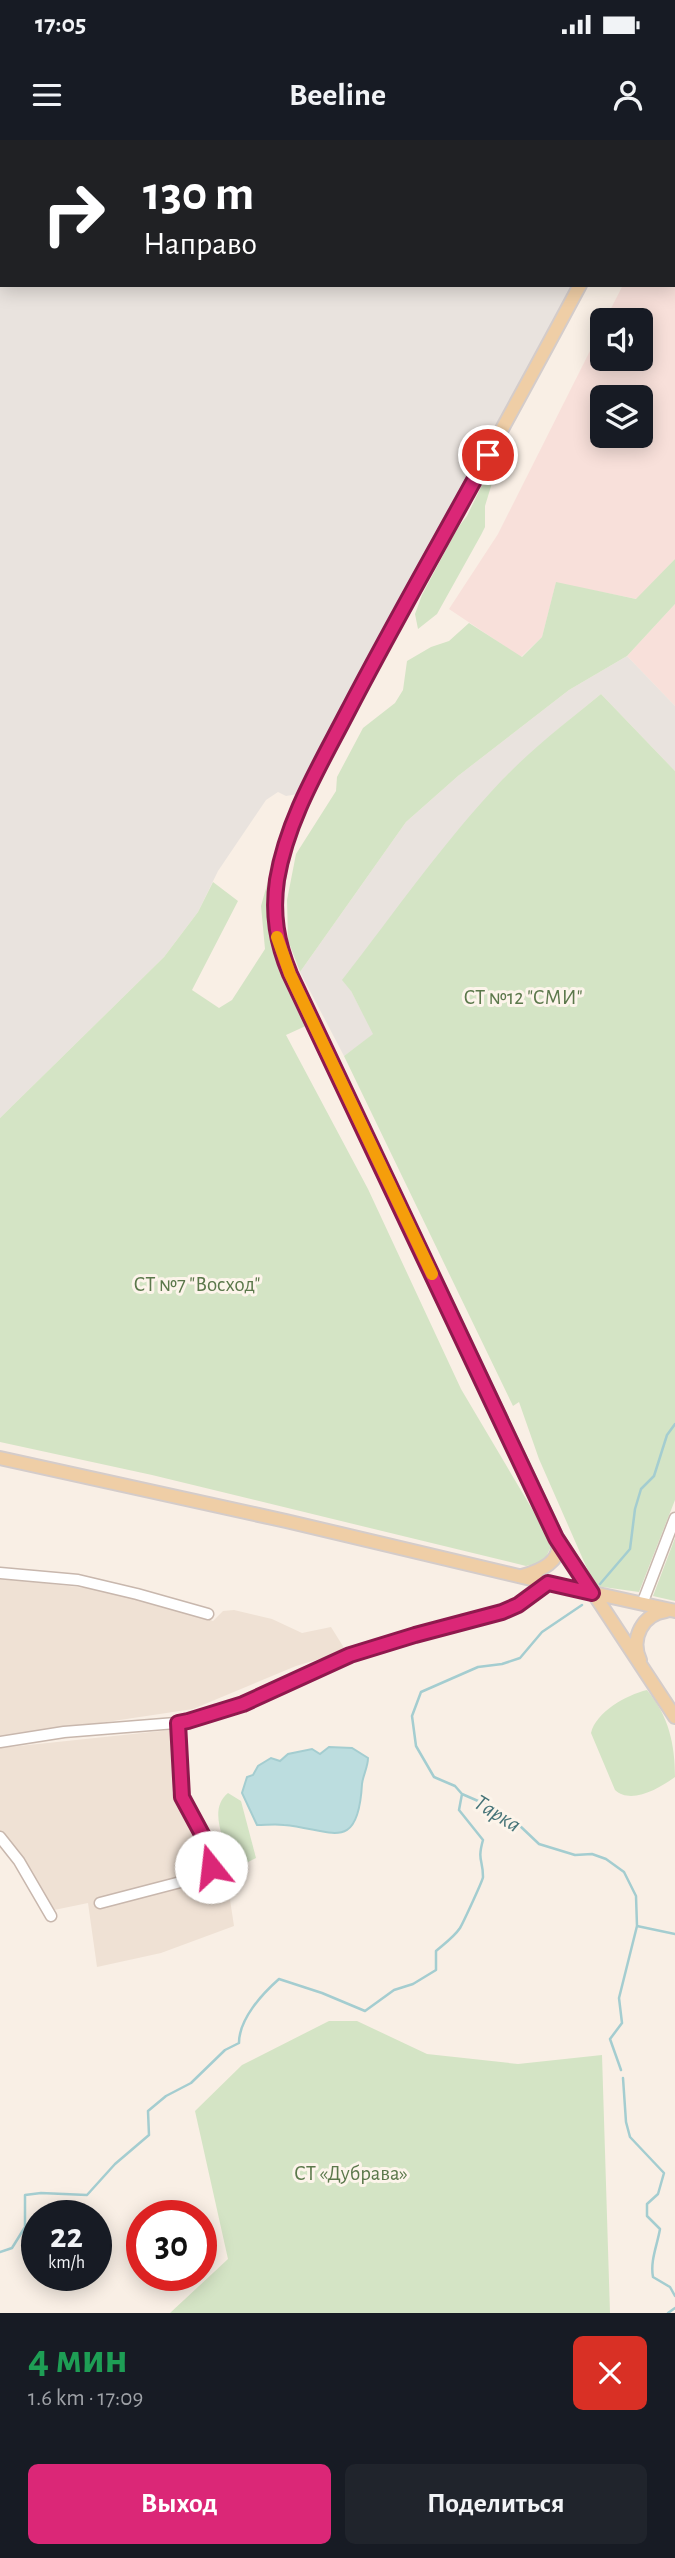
<!DOCTYPE html>
<html lang="ru">
<meta charset="utf-8">
<style>
:root{--surface:#171b24;--page:#20242c;--text:#f1f3f6;--muted:#9ea1a6;--accent:#db2777}
body{margin:0;font-family:"Alegreya Sans",sans-serif;background:var(--page);color:var(--text);height:100vh;display:flex;flex-direction:column;font-size:26px;white-space:nowrap}
*{box-sizing:border-box;margin:0}
p{font-size:23px;color:var(--muted)}
.icon{flex:none;width:38px;height:38px;fill:none;stroke:currentColor;stroke-width:2;stroke-linecap:round;stroke-linejoin:round}
.map{position:relative;height:2173px;overflow:hidden}
.panel{display:flex;flex-direction:column;background:var(--surface);flex:1}
.panel>*{flex:none}
.top-card{position:absolute;left:0px;top:0px;width:676px;height:147px;box-shadow:0 4px 18px #0003;background:#202124;color:#fff;overflow:hidden}
.controls{position:absolute;left:590px;top:168px;display:grid;gap:14px}
.controls a{display:grid;place-items:center;width:63px;height:63px;border-radius:10px;background:var(--surface);box-shadow:0 4px 18px #0003;font-size:35px}
.speed{position:absolute;left:21px;top:2060px;display:flex;gap:14px;font-size:35px;font-weight:700;text-align:center}
.speed>*{display:grid;place-content:center;width:91px;height:91px;border-radius:50%;background:var(--surface);box-shadow:0 4px 18px #0003;line-height:1}
.speed small{font-size:18px;font-weight:400}
.speed .limit{border:10px solid #d22;background:#fff;color:#111}
.pin{position:absolute;display:grid;place-items:center;width:60px;height:60px;color:#fff;margin:-30px;border:4px solid #fff;border-radius:50%;box-shadow:0 2px 7px #0007}
.me{position:absolute;width:77px;margin:-38px;rotate:344deg;stroke-linejoin:round;filter:drop-shadow(0 0 5px #0008)}
.turn{display:flex;align-items:center;gap:24px;height:147px;padding:0 28px;font-size:32px}
.turn .icon{width:91px;height:91px;stroke-width:2.5}
.turn b{display:block;font-size:49px;line-height:60px}
.round{display:grid;place-items:center;flex:none;width:74px;height:74px;border-radius:10px;background:var(--page)}
.overview{display:flex;align-items:center;justify-content:space-between;height:119px;padding:0 28px}
h1{font-size:42px;font-weight:700;line-height:52px;color:#1e9e55}
.primary-button{display:flex;gap:14px;margin-top:auto;padding:14px 28px}
.primary-button a{flex:1;height:80px;border-radius:10px;background:var(--accent);color:#fff;font-size:28px;font-weight:700;line-height:80px;text-align:center}
.primary-button a+a{background:var(--page);color:var(--text)}
.status{display:flex;justify-content:space-between;align-items:center;height:49px;padding:0 35px;background:var(--surface);direction:ltr}
.status svg{height:19px;fill:currentColor}
header{display:flex;justify-content:space-between;align-items:center;height:91px;padding:0 28px;background:var(--surface);font-size:32px;font-weight:700}
.map>svg:first-child{display:block}
</style>
<div class="status"><b>17:05</b><svg viewBox="0 0 49 12"><path d="M0 12V9h3v3zM5 12V6h3v6zM10 12V3h3v9zM15 12V0h3v12zM26 1h20v11H26zM47 4h2v5h-2z"/></svg></div>
<header><svg class="icon" aria-label="menu" viewBox="0 0 24 24"><path d="M4 6h16M4 12h16M4 18h16"/></svg>Beeline<svg class="icon" aria-label="person" viewBox="0 0 24 24"><circle cx="12" cy="8" r="4"/><path d="M4 21q1-7 8-7t8 7"/></svg></header>
<div class="map">
<svg width="675" height="2173" viewBox="0 0 675 2173">
<rect width="100%" height="100%" fill="#f9efe5"/>
<path fill="#efe1d4" d="M0 1438 102 1450 191 1472 213 1481 223 1471 234 1470 272 1479 302 1493 331 1487 346 1511 296 1526 193 1569 0 1598Z
M171 1590 172 1653 196 1698 206 1740H227L234 1786 161 1813 97 1827 88 1763 54 1770 31 1738 21 1718 0 1692V1608Z"/>
<path fill="#f8e0da" fill-rule="evenodd" d="M675 54V419L637 459 556 443 542 497 521 517 449 469 498 394 602 187V219H640V180H605L623 145H674ZM602 257H640V296H602Z
M675 464V566L627 516Z"/>
<path fill="#e9e3de" d="M0 0 448 2H2V145H573L298 654 286 656 278 652 266 660 218 731 198 772 164 817 0 978Z
M627 516 675 566V631L601 554 557 590 505 637 351 851 374 894 344 916 300 832 406 682 458 636 569 550Z"/>
<path fill="#d4e4c5" d="M502 310 485 366V387L481 395 437 474 418 489 415 474 422 455 457 389 467 376 498 312Z
M675 419V464L627 516 569 550 458 636 406 682 300 832 288 800 287 760 296 714 336 651 337 637 363 588 395 563 403 550 407 521 431 507 449 501 469 483 522 517 542 497 556 442 636 459Z
M601 554 675 631V1360L639 1452 596 1446 589 1433 539 1319 519 1262 513 1266 344 916 373 894 351 851 342 840C395 772 444 701 503 639 533 608 568 581 601 554Z
M268 741 271 742 272 785 310 884 286 895 368 1049 461 1249 535 1374 551 1406 544 1422 526 1426 152 1335 0 1302V978L164 817 198 772 213 742 238 761 192 850 219 868 232 860 265 809 261 766Z
M675 1398V1461L653 1456Z
M647 1550C669 1576 675 1605 675 1637 660 1648 631 1665 615 1650L591 1593C596 1572 626 1555 647 1550Z
M228 1653 241 1661 256 1718 244 1724 230 1720C224 1699 208 1669 228 1653Z
M329 1881H357L427 1914 518 1924 602 1915 610 2173H170L228 2119 195 1971 242 1925Z"/>
<path fill="#bcdddf" stroke="#a4cdd0" stroke-width="2" d="M329 1607 352 1608 368 1618C368 1627 363 1635 362 1644 358 1715 331 1689 284 1685 276 1684 266 1685 257 1685L242 1653 247 1637 253 1635 258 1626 271 1618 280 1621 288 1614 312 1609 320 1614Z"/>
<g fill="none" stroke-linecap="round" stroke-linejoin="round">
<path stroke="#a4cdd0" stroke-width="2.5" d="M600 1444 630 1409 635 1369 641 1349 654 1336 667 1295 675 1284
M582 1465 542 1492 520 1518 502 1524 478 1527 421 1552 412 1576 416 1606 434 1637 455 1646 462 1654 485 1664 519 1685 539 1704 575 1715 592 1714 606 1719 624 1732 636 1756 637 1786 619 1858 622 1883 610 1899 621 1930
M637 1786 675 1794
M623 1938 626 1982 630 1997 664 2033 658 2054 647 2064V2076L660 2089C657 2106 650 2121 653 2137L670 2147 675 2156
M0 2112 12 2108 25 2087V2055L41 2053 87 2055 115 2024 149 1995 148 1971 166 1956 191 1943 225 1910 239 1903C239 1879 262 1854 279 1839L322 1853 365 1871 394 1850 413 1844 436 1830V1811C444 1804 454 1797 460 1788 463 1783 483 1740 483 1737 483 1719 477 1721 483 1700L459 1670 462 1654
M668 2173 675 2168"/>
<g stroke="#c8b7ad" stroke-width="13">
<path id="minor" d="M0 1433 78 1440 137 1454 208 1474
M642 1464 675 1378
M0 1602 64 1592 188 1582 243 1564 350 1515 415 1495 502 1472 518 1465 548 1443
M0 1697 19 1721 51 1776
M100 1763 196 1738 207 1734 211 1727 210 1712 203 1696 182 1657 178 1583"/>
</g>
<g stroke="#d4ccca" stroke-width="16">
<path id="major" d="M614 0V2
M580 145C518 261 455 375 391 490 370 529 350 568 329 608 311 642 292 677 283 715 272 756 273 794 290 834L557 1398 675 1577
M0 1318 286 1381 548 1443 675 1471
M522 1436C539 1431 564 1422 557 1399
M640 1520C630 1498 643 1474 666 1471"/>
</g>
<use href="#minor" stroke="#fff" stroke-width="10"/>
<use href="#major" stroke="#efcea6" stroke-width="12"/>
</g>
<g fill="none" stroke-linecap="round" stroke-linejoin="round">
<g stroke="#8e194d" stroke-width="18">
<path id="route" d="M211 1727 209 1712 203 1696 182 1657 178 1583 188 1581 243 1564 350 1515 415 1495 502 1472 518 1465 548 1443 592 1453 556 1398 290 834C277 803 272 774 277 740 287 680 319 627 347 573 392 486 441 401 488 315"/>
</g>
<use href="#route" stroke="#db2777" stroke-width="12"/>
<path stroke="#f59e0b" stroke-width="12" d="M277 797 290 834 432 1134"/>
</g>
<g text-anchor="middle" dominant-baseline="central" stroke-width="6" stroke-linejoin="round" paint-order="stroke">
<g font-size="21" fill="#5b784b" stroke="#fcf4ea">
<text x="523" y="857">СТ №12 "СМИ"</text>
<text x="197" y="1144">СТ №7 "Восход"</text>
<text x="351" y="2033">СТ «Дубрава»</text>
</g>
<g font-size="23" font-style="italic" fill="#477478" stroke="#fcf4ea">
<text transform="translate(497 1674) rotate(32)">Тарка</text>
</g>
</g>
</svg>
<div class="controls">
<a><svg class="icon" aria-label="sound" viewBox="0 0 24 24"><path d="M4 9h4l5-4v14l-5-4H4zM17 9q2 3 0 6"/></svg></a>
<a><svg class="icon" aria-label="layers" viewBox="0 0 24 24"><path d="M12 4l9 5-9 5-9-5zM3 14l9 5 9-5"/></svg></a>
</div>
<div class="speed"><div>22<small>km/h</small></div><div class="limit">30</div></div>
<div class="pin" style="left:488px;top:315px;background:#d93025"><svg class="icon" aria-label="arrive" viewBox="0 0 24 24"><path d="M6 21V4h12l-3 4 3 4H6"/></svg></div>
<svg class="me" style="left:211px;top:1727px" viewBox="-20 -20 40 40"><circle r="19" fill="#fff"/><path d="M0-13L10 11 0 6-10 11z" fill="#db2777"/></svg>
<div class="top-card">
<div class="turn"><svg class="icon" aria-label="right" viewBox="0 0 24 24"><path d="M7 20v-9h11M14 6l5 5-5 5"/></svg><div><b>130 m</b>Направо</div></div>
</div>
</div>
<section class="panel">
<div class="overview"><div><h1>4 мин</h1><p>1.6 km · 17:09</p></div><a class="round" style="background:#d93025;color:#fff"><svg class="icon" aria-label="close" viewBox="0 0 24 24"><path d="M6 6l12 12M18 6L6 18"/></svg></a></div>
<div class="primary-button"><a>Выход</a><a>Поделиться</a></div>
</section>
